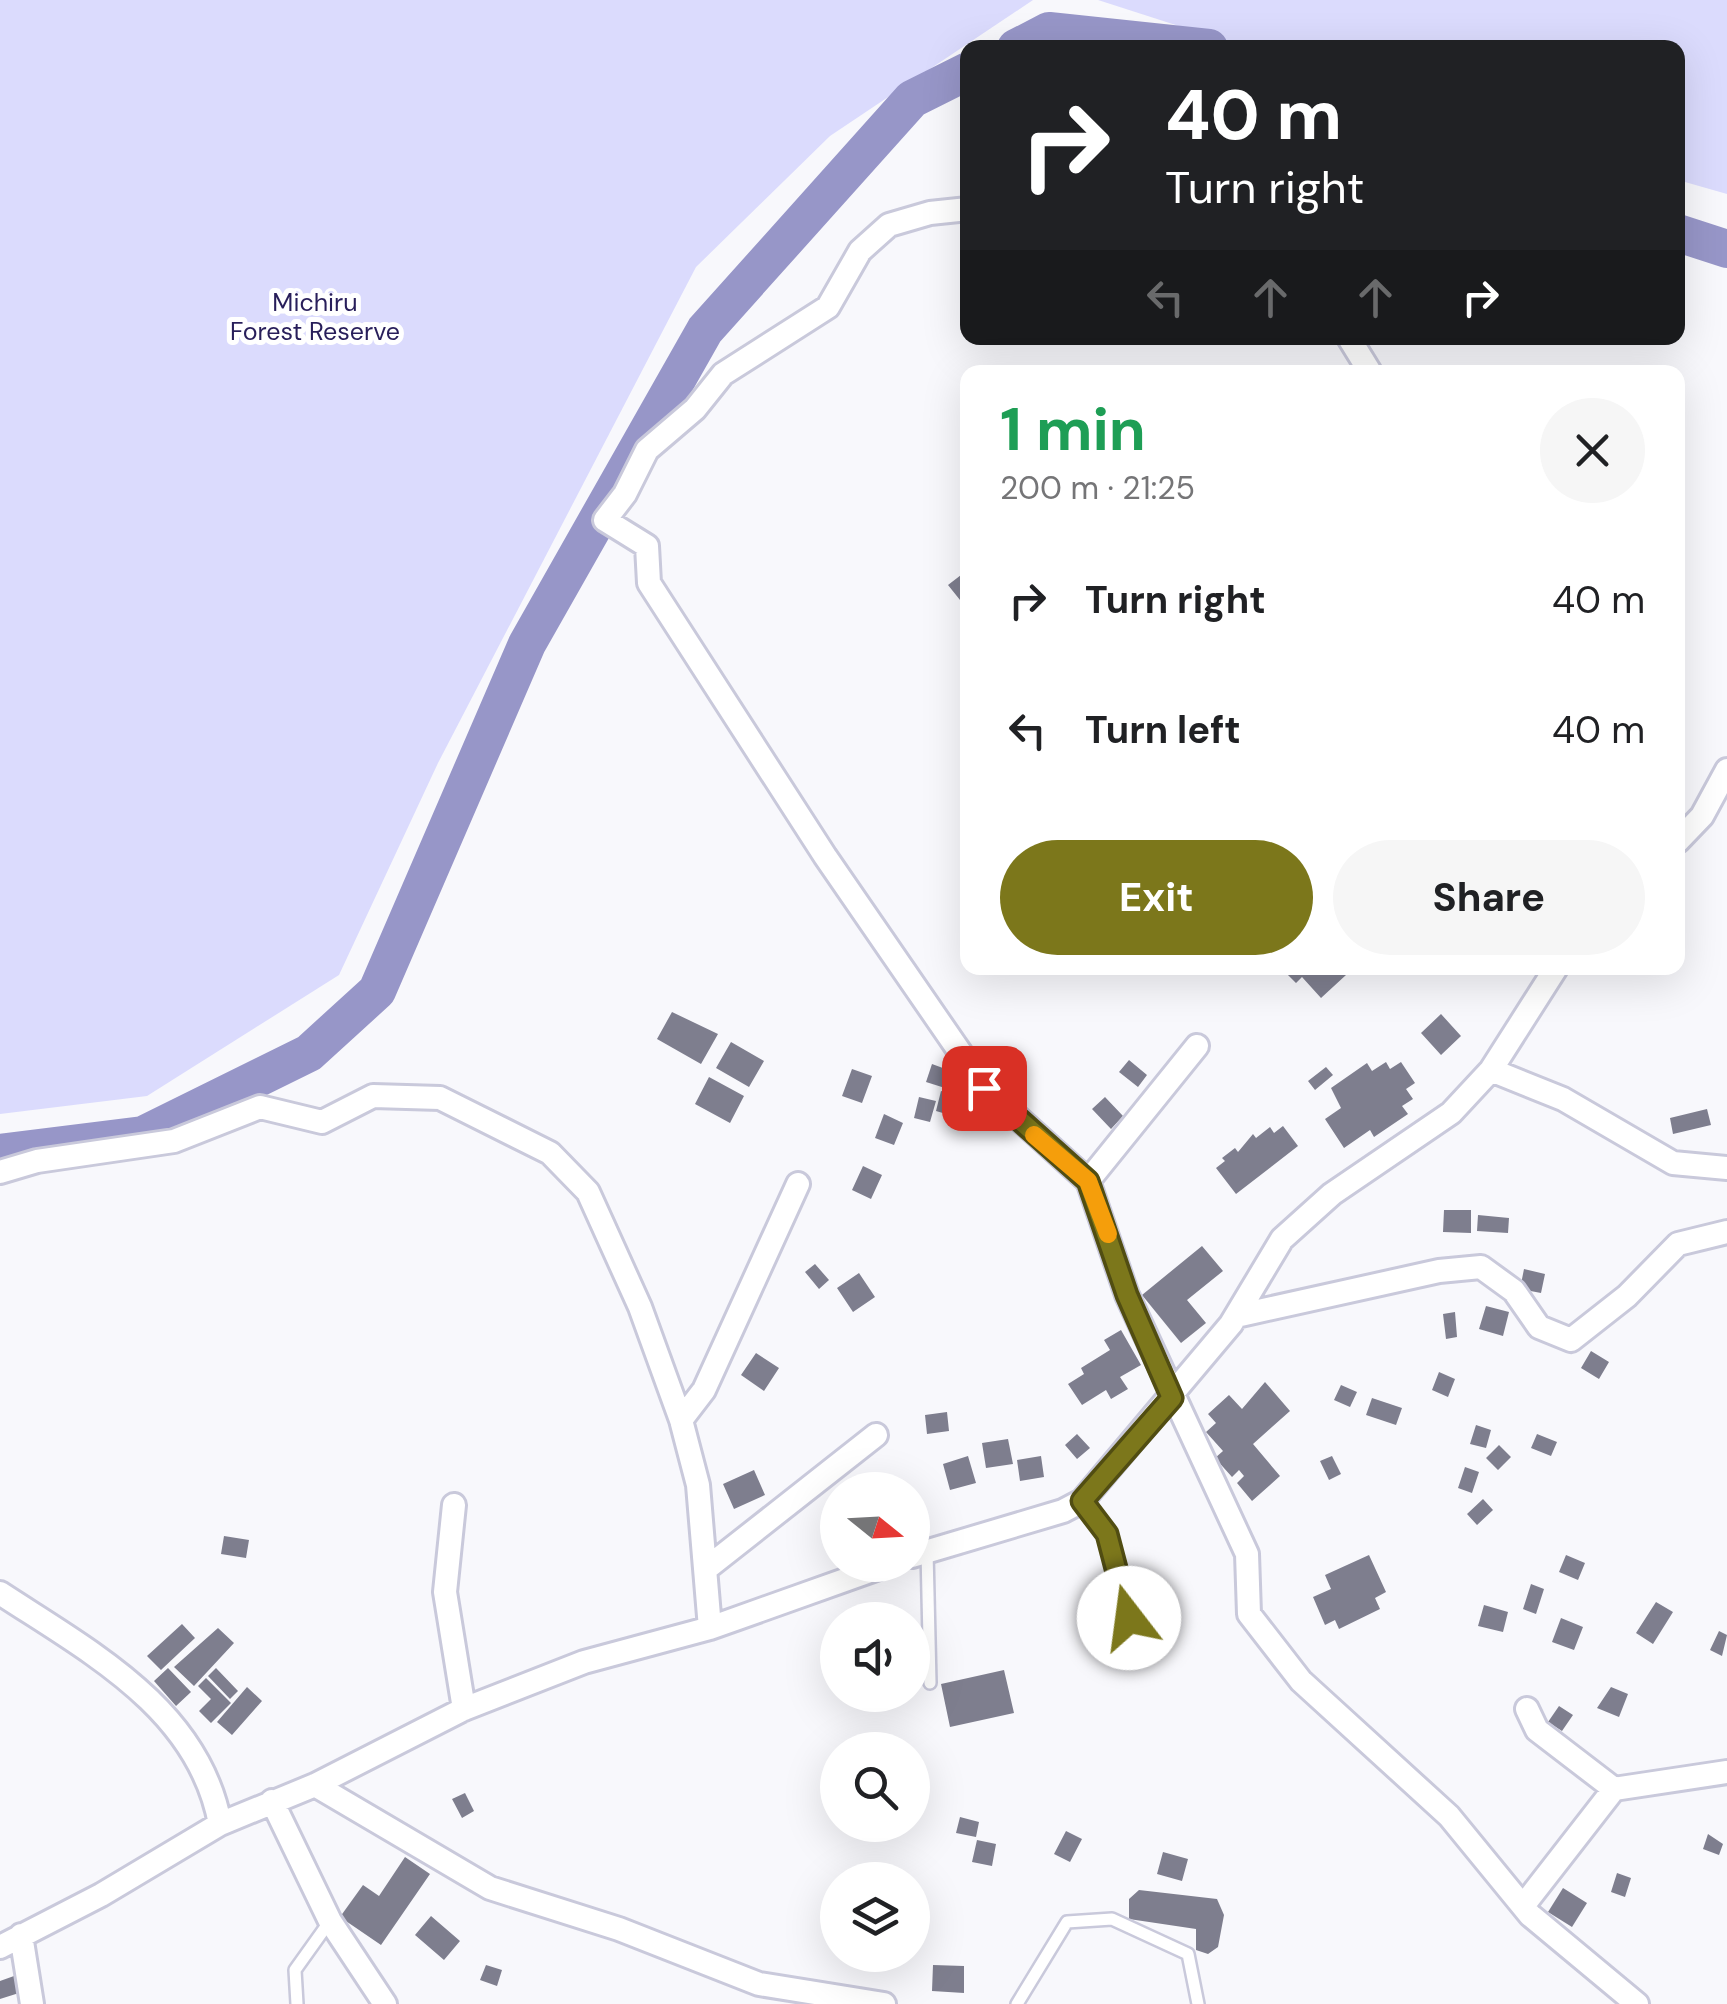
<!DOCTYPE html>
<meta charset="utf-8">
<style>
:root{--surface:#fff;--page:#f6f6f6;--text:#202124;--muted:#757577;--accent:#7c771b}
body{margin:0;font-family:"DM Sans",sans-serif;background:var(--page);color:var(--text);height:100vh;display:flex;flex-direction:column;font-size:38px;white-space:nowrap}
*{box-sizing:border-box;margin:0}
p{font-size:32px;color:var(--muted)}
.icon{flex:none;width:55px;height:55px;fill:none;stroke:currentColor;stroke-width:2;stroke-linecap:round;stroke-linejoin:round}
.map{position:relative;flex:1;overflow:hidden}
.side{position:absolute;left:960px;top:365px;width:725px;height:610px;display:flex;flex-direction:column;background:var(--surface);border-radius:20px;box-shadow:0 10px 40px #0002}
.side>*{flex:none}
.top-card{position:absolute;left:960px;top:40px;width:725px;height:305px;border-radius:20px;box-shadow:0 10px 40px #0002;background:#202124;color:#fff;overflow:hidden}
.needle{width:65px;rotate:108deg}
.buttons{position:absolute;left:820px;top:1472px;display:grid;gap:20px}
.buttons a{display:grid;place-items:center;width:110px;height:110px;border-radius:50%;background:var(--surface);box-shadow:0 10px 40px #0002;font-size:50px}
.pin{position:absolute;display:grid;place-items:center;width:85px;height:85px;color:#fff;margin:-42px;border-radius:20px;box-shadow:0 5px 15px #0006}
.me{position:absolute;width:110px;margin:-55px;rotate:345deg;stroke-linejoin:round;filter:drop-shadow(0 0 8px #0008)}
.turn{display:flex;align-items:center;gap:35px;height:210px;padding:0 40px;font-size:45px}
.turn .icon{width:130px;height:130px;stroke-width:2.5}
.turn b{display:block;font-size:70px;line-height:85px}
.lanes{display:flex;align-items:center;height:95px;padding:0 40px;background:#0003;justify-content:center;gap:50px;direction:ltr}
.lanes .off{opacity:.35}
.round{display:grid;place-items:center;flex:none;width:105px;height:105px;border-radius:52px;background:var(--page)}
.summary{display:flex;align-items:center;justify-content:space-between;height:170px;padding:0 40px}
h1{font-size:60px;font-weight:700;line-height:75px;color:#1e9e55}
.button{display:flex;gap:20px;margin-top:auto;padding:20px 40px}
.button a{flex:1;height:115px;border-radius:60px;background:var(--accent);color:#fff;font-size:40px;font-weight:700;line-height:115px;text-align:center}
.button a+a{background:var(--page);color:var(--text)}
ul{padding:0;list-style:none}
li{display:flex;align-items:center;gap:30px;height:130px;padding:0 40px}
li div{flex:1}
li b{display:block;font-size:38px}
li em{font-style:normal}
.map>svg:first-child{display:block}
</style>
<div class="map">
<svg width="1727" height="2004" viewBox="0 0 1727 2004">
<rect width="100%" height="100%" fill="#f8f8fc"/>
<path fill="#dbdbfd" d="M0 0H1033L830 136 696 267 438 763 339 975 147 1096 0 1114Z
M1098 0H1727V194L1678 180V48L1244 47Z"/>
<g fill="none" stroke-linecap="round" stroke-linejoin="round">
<path stroke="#9796c8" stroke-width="38" d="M1016 48 1049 31 1209 48
M1678 233 1727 249
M0 1153 143 1135 309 1053 377 991 527 644 705 330 912 99 968 71"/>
</g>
<path fill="#7e7e8e" d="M961 575 968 594 960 600 948 585Z
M1290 968H1339L1346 975 1321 998 1302 977 1296 983 1285 972Z
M672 1012 718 1034 701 1064 657 1039Z
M1441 1014 1461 1036 1441 1055 1421 1033Z
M731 1042 764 1061 749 1087 716 1068Z
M1129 1060 1147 1075 1138 1087 1119 1072Z
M1386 1062 1390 1069 1401 1062 1415 1083 1406 1089 1413 1099 1402 1106 1408 1114 1374 1137 1370 1130 1344 1148 1325 1119 1341 1108 1331 1088 1367 1063 1372 1071Z
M932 1064 951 1071 945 1088 926 1082Z
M1326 1067 1333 1075 1315 1090 1308 1081Z
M852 1069 872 1076 862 1103 842 1096Z
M709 1077 744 1096 730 1123 695 1104Z
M941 1091 959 1096 953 1116 936 1111Z
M919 1097 936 1101 930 1122 914 1118Z
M1105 1097 1123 1116 1111 1129 1092 1109Z
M1707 1109 1711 1125 1673 1134 1670 1118Z
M884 1114 903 1123 894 1145 875 1138Z
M1283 1126 1298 1146 1236 1194 1216 1168 1225 1161 1222 1158 1235 1148 1238 1152 1253 1134 1256 1138 1270 1127 1274 1133Z
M863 1166 882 1175 871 1199 852 1190Z
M1444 1210H1471V1233L1443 1232Z
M1478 1215 1509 1218 1508 1233 1477 1231Z
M1202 1246 1223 1271 1187 1300 1206 1323 1181 1343 1142 1295Z
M815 1264 829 1280 819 1289 805 1272Z
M1524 1269 1545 1274 1541 1293 1520 1289Z
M859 1273 875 1297 853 1312 837 1288Z
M1486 1306 1509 1312 1503 1336 1479 1329Z
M1455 1312 1457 1337 1446 1339 1443 1314Z
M1121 1330 1141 1365 1120 1377 1128 1389 1111 1399 1106 1390 1082 1405 1068 1384 1084 1374 1081 1368 1110 1350 1104 1340Z
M1591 1351 1609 1362 1599 1379 1581 1368Z
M756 1353 779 1368 764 1391 741 1375Z
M1439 1372 1455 1379 1448 1397 1432 1390Z
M1265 1382 1290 1411 1253 1444 1280 1476 1252 1501 1237 1483 1244 1476 1239 1470 1232 1477 1215 1458 1223 1451 1206 1432 1216 1423 1208 1414 1229 1395 1242 1409Z
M1341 1385 1357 1392 1350 1407 1334 1400Z
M1372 1398 1402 1408 1396 1425 1366 1415Z
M947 1412 949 1431 927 1434 925 1415Z
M1476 1425 1491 1430 1486 1448 1470 1444Z
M1077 1434 1090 1448 1077 1459 1065 1445Z
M1537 1434 1557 1442 1551 1456 1531 1448Z
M1008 1439 1013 1464 986 1468 982 1443Z
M1499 1445 1511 1457 1498 1470 1486 1458Z
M968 1456 976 1483 950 1490 943 1464Z
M1041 1456 1044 1477 1020 1481 1017 1460Z
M1332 1456 1341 1474 1329 1480 1320 1461Z
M1465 1467 1479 1472 1472 1493 1458 1488Z
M754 1470 765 1495 734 1509 723 1484Z
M1483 1499 1493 1510 1477 1525 1467 1514Z
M224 1536 249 1540 246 1558 221 1554Z
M1369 1555 1386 1592 1375 1598 1380 1609 1339 1629 1335 1620 1325 1625 1313 1597 1331 1589 1325 1575Z
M1566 1555 1585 1563 1578 1580 1559 1572Z
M1531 1584 1544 1589 1536 1614 1523 1609Z
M1656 1602 1673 1612 1653 1644 1636 1633Z
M1484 1605 1508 1612 1503 1632 1478 1626Z
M1561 1618 1583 1627 1574 1650 1552 1642Z
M182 1624 195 1638 161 1670 147 1656Z
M218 1628 234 1643 194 1686 174 1667Z
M1719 1631 1727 1635 1722 1656 1710 1650Z
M168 1668 191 1692 176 1706 154 1681Z
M216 1668 238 1691 230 1699 208 1676Z
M1004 1670 1014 1713 950 1727 941 1684Z
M206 1678 231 1703 211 1723 199 1711 211 1699 198 1686Z
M247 1687 262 1701 232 1735 217 1722Z
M1611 1687 1628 1694 1619 1717 1597 1708Z
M1559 1706 1573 1715 1562 1731 1548 1722Z
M465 1793 474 1811 462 1818 452 1799Z
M960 1817 979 1822 976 1837 956 1833Z
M1066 1831 1082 1839 1070 1862 1054 1854Z
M1708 1834 1723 1844 1719 1855 1703 1849Z
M977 1840 996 1844 992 1866 972 1862Z
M1163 1852 1188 1859 1182 1881 1157 1874Z
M405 1857 430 1874 381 1945 340 1917 363 1885 379 1896Z
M1617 1873 1631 1878 1625 1897 1611 1892Z
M1563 1888 1587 1903 1572 1927 1548 1912Z
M1139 1890 1217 1899 1224 1915 1218 1947 1208 1954 1196 1950V1929L1129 1919V1899Z
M431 1916 460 1941 444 1960 415 1935Z
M486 1965 502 1970 497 1986 480 1980Z
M933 1965 964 1966V1993L932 1991Z
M14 1976 19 1993 0 1999V1981Z"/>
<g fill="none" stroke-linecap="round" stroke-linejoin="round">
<g stroke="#c9c9db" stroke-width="16">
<path id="service" d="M1082 1501 1107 1534 1129 1618
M927 1551 930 1683
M297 2004 295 1970 330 1921
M1017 2004 1067 1922 1112 1919 1188 1954 1198 2004"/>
</g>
<g stroke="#c9c9db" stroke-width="28">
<path id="minor" d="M968 209 930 213 889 225 860 251 828 307 723 374 695 409 647 450 625 494 605 520 647 546 649 583 825 856 984 1087 1088 1181
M1349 338 1370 372
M1678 841 1702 816 1727 770
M1197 1046 1088 1181 1127 1295 1247 1554 1249 1614 1301 1681 1449 1816 1530 1915 1637 2004
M1491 1070 1563 1099 1673 1163 1727 1168
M0 1172 37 1161 174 1141 260 1107 322 1122 373 1096 440 1098 550 1153 588 1192 640 1307 681 1420 698 1485 710 1628
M1236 1316 1439 1271 1481 1267 1514 1291 1539 1327 1571 1340 1627 1296 1678 1244 1727 1232
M681 1420 704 1390 798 1184
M454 1505 445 1592 464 1709
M912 1556 1063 1511 1082 1501 1231 1324 1282 1239 1332 1194 1451 1113 1491 1070 1556 968
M707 1568 876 1435
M0 1593C90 1652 199 1709 220 1824
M1527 1709 1537 1730 1614 1789
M315 1785 490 1888 619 1929 759 1984 884 2004
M272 1801 330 1921 385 2004
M1523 1906 1614 1789 1727 1772
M21 1935 32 2004
M0 1947 101 1895 220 1824 315 1785 464 1709 584 1662 710 1628 887 1565"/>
</g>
<use href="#service" stroke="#fff" stroke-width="11"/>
<use href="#minor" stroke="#fff" stroke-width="22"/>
</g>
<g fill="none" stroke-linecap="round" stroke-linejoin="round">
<g stroke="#514d12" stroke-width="25">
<path id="route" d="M984 1088 1088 1181 1127 1295 1172 1398 1082 1501 1107 1534 1129 1618"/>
</g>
<use href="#route" stroke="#7c771b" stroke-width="18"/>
<path stroke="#f59e0b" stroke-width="18" d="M1034 1135 1088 1181 1108 1234"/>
</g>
<g text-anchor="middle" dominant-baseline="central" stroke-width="10" stroke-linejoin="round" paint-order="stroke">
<g font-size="25" fill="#281e5a" stroke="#fff">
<text x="315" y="302">Michiru<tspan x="315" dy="29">Forest Reserve</tspan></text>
</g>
</g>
</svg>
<div class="buttons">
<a><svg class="needle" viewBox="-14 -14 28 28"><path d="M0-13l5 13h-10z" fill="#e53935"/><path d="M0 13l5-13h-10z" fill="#757577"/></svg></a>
<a><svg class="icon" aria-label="sound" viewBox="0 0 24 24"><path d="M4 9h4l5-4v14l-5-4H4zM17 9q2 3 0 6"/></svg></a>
<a><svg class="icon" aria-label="search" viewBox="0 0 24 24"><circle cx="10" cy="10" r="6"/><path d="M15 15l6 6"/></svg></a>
<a><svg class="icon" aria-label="layers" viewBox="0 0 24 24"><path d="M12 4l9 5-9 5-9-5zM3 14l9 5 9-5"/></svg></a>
</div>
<div class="pin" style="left:984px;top:1088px;background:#d93025"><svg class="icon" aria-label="arrive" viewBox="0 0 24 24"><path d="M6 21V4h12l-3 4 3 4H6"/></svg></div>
<svg class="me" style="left:1129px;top:1618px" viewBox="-20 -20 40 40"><circle r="19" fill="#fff"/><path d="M0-13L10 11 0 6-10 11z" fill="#7c771b"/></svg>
<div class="top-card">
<div class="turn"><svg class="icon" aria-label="right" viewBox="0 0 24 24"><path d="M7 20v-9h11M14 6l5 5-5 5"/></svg><div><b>40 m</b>Turn right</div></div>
<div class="lanes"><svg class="icon off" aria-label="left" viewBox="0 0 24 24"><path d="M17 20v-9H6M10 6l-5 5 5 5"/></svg><svg class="icon off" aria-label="ahead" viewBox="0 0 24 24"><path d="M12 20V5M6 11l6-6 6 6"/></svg><svg class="icon off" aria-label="ahead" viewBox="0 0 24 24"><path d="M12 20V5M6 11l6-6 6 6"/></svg><svg class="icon" aria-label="right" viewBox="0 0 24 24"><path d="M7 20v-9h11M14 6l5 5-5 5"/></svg></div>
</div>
<section class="side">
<div class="summary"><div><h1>1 min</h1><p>200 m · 21:25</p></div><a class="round"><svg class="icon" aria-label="close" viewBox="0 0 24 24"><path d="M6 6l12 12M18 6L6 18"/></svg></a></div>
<ul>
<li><svg class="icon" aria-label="right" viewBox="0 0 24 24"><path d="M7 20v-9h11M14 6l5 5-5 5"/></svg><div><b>Turn right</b></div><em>40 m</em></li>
<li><svg class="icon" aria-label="left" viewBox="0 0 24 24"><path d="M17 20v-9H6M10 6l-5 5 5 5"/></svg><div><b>Turn left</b></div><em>40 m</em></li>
</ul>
<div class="button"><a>Exit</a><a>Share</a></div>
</section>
</div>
